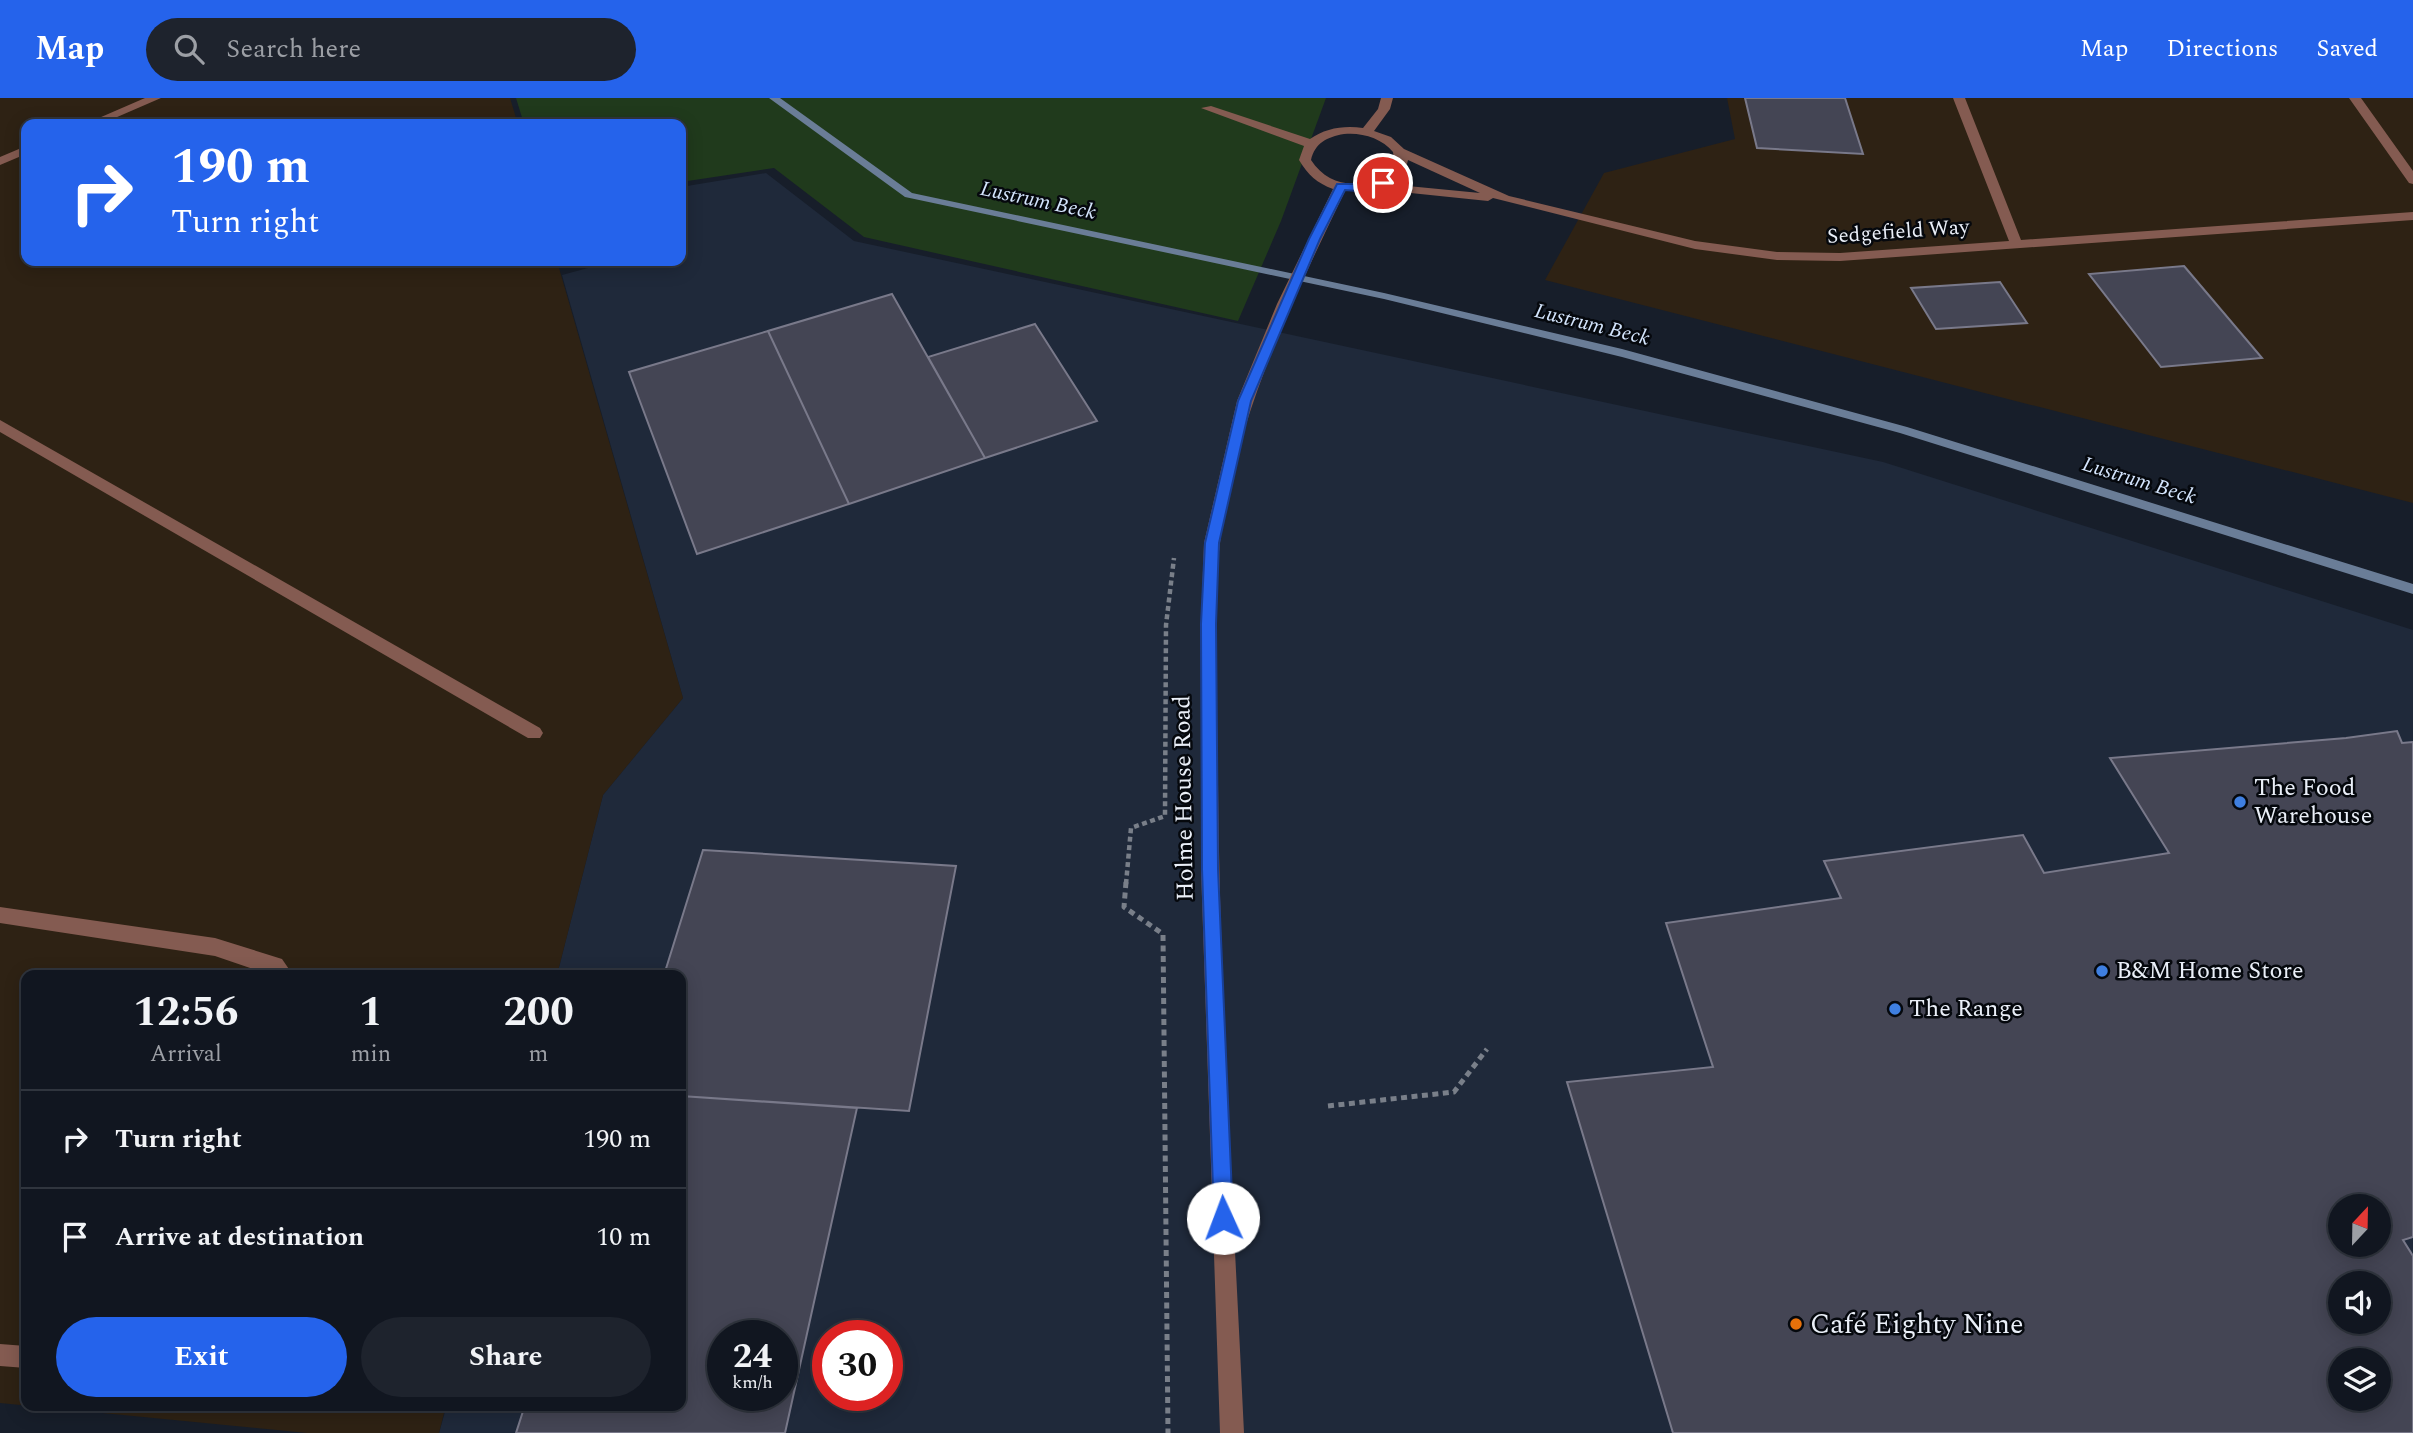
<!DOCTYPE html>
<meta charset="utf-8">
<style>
:root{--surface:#111620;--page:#1e232d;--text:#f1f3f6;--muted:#9c9fa5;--line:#30353e;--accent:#2563eb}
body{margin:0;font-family:Spectral,serif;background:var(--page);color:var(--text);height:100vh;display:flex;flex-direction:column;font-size:26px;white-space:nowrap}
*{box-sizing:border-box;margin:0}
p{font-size:23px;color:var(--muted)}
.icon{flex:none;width:38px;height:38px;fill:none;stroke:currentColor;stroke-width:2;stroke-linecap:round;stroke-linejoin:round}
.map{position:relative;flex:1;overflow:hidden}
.drawer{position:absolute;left:21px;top:872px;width:665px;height:441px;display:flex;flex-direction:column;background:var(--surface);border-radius:14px;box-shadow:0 4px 18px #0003,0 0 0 2px var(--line)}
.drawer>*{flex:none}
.top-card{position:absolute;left:21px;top:21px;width:665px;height:147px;border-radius:14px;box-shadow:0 4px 18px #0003,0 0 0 2px var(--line);background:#2563eb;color:#fff;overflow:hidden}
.needle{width:46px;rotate:22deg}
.fabs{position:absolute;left:2328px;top:1096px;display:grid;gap:14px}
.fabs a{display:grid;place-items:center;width:63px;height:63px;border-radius:50%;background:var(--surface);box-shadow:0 4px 18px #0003,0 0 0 2px var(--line);font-size:35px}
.speed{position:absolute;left:707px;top:1222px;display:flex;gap:14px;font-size:35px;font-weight:700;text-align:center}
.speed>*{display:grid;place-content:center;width:91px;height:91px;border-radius:50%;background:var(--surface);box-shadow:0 4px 18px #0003,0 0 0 2px var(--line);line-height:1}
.speed small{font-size:18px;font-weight:400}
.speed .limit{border:10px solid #d22;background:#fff;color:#111}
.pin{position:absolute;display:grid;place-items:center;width:60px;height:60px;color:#fff;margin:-30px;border:4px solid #fff;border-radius:50%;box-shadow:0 2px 7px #0007}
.me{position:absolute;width:77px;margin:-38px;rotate:358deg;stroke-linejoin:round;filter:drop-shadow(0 0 5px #0008)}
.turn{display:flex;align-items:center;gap:24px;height:147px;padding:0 35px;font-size:32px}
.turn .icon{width:91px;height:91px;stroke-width:2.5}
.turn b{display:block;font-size:49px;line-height:60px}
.eta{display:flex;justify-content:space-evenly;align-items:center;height:119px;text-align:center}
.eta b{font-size:42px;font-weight:700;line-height:49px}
.primary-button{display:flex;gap:14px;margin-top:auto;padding:14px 35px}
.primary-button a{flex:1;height:80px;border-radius:42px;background:var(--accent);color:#fff;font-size:28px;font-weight:700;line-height:80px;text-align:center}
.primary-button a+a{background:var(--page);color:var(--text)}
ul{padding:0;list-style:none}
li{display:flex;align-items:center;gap:21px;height:98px;padding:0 35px;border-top:2px solid var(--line)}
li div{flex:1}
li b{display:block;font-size:26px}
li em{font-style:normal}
header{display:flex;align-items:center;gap:42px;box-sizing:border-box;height:98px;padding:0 35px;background:var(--accent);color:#fff}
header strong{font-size:33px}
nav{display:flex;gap:38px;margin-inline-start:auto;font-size:24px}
.search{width:490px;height:63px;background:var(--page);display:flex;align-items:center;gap:18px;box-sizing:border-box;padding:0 24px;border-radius:38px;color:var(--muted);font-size:26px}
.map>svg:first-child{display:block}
</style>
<header>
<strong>Map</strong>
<div class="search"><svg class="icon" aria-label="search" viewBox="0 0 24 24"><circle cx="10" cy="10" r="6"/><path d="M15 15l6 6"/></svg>Search here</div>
<nav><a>Map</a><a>Directions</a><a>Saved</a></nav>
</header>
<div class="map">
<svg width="2413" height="1335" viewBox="0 0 2413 1335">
<rect width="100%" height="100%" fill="#171e2a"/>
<path fill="#1f293a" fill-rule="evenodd" d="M766 75 854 143 1883 364 2413 532V1335H439L447 1307H681V877H557L603 697 683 600 562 177 614 163H681V89ZM2340 1108H2378V1146H2340ZM2340 1185H2378V1223H2340ZM723 1237H782V1297H723ZM828 1237H887V1297H828ZM2340 1262H2378V1300H2340Z"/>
<path fill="#2e2214" d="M0 0H510L518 26H26V163H557L683 600 603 697 557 877H26V1307H446L439 1335H307L0 1305Z
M1727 0H2413V405L1545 182 1604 75 1735 41Z"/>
<path fill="#203a1c" d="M516 0H1326L1281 123 1238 223 864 139 774 70 681 84V26H524Z"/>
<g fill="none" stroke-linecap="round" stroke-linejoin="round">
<path fill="#6a7d97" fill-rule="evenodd" d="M769 0H780L912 95 1384 195 1622 251 1907 329 2413 486V496L1900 335 1622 259 1384 201 905 99Z"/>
</g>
<path fill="#444554" stroke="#79798a" stroke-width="2" fill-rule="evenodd" d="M1745 0H1845L1863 56 1757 50Z
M2184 168 2262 260 2161 269 2089 176Z
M2000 184 2027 225 1936 231 1911 190Z
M892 196 985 360 849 406 768 233Z
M1035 226 1097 323 985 360 928 259Z
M768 233 849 406 697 456 629 274Z
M2397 633 2402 645 2413 644V1139L2403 1142 2413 1158V1335H1673L1567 984 1713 969 1666 825 1841 800 1824 763 2023 737 2044 775 2169 755 2110 660 2346 640ZM2340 1108H2378V1146H2340ZM2340 1185H2378V1223H2340ZM2340 1262H2378V1300H2340Z
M703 752 956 768 909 1013 681 998V877H664Z
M681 998 857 1010 785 1335H516L525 1307H681ZM723 1237H782V1297H723Z"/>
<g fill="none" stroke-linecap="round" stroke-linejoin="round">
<path stroke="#797f89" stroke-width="4.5" stroke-dasharray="5 3.5" stroke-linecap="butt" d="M1126 786 1131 730 1165 718 1166 527 1174 460"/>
<path stroke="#797f89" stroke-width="5" stroke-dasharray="6 4.5" stroke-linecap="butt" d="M1126 784 1124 809 1163 836 1168 1335
M1328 1008 1454 994 1487 951"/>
<path fill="#845b51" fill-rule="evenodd" d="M145 0H161L101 26H85Z
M1381 0H1393L1390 11 1374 33 1391 39 1404 51 1509 98 1695 143 1777 154 1840 155 2009 143 1953 0H1965L2021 142 2413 114V122L1840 163 1777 162 1695 151 1493 100 1488 103 1372 91 1345 93C1291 206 1235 319 1220 445 1211 520 1218 610 1218 686 1220 903 1234 1119 1244 1335H1220L1201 771V526L1204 445 1237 303 1277 206 1333 91C1317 85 1308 77 1299 62L1304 48 1201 10 1211 8 1310 41C1325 30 1345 27 1363 30L1378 11ZM1344 36C1361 34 1382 40 1393 54L1395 70C1368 91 1331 93 1311 62 1315 45 1327 39 1344 36ZM1408 62 1480 95 1387 86 1405 74Z
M2349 0H2361L2413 73V86L2409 85Z
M26 48V56L0 67V59Z
M0 322 540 630 543 635 540 640H528L0 334Z
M0 809 215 840 282 861 293 877H271L215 858 0 825Z
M0 1246 26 1248V1270L0 1268Z"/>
</g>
<path fill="#2563eb" stroke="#184099" stroke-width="2" d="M1383 82 1388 85 1387 87 1357 93 1345 92 1320 141 1251 303 1219 445 1216 526 1218 771 1233 1120 1230 1127 1223 1130 1217 1127 1214 1120 1202 771 1201 526 1205 445 1238 303 1309 141 1337 86H1357Z"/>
<g fill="#3f7fe0" stroke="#05080d" stroke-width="2.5">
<circle cx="2240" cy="704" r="7"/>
<circle cx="2102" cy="873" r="7"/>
<circle cx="1895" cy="911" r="7"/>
</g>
<circle fill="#e8710a" stroke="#05080d" stroke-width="2.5" cx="1796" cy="1226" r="7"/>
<g text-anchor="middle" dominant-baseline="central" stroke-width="5" stroke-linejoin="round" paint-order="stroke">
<g font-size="21" font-style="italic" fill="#d4e5fd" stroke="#05080d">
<text transform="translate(1038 103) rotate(12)">Lustrum Beck</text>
<text transform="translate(1592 227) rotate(14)">Lustrum Beck</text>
<text transform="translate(2139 383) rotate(17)">Lustrum Beck</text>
</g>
<g font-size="21" fill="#eaeff8" stroke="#05080d">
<text transform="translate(1898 134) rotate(-4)">Sedgefield Way</text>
</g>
<g font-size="24" fill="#eaeff8" stroke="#05080d" text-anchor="start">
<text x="2254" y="690">The Food<tspan x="2254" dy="28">Warehouse</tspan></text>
<text x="2116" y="873">B&amp;M Home Store</text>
<text x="1909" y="911">The Range</text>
</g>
<g font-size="24" fill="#eaeff8" stroke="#05080d">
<text transform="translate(1184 700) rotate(-91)">Holme House Road</text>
</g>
<g font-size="28" fill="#eaeff8" stroke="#05080d" text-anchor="start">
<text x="1810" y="1226">Café Eighty Nine</text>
</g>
</g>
</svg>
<div class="fabs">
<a><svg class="needle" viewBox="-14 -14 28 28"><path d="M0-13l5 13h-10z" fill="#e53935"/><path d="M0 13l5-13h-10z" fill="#9c9fa5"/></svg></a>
<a><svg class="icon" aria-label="sound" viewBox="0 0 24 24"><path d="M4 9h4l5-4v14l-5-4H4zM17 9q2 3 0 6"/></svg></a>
<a><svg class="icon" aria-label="layers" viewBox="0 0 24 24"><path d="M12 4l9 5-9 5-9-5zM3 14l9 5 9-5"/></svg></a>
</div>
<div class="speed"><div>24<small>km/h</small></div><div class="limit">30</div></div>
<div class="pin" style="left:1383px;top:85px;background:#d93025"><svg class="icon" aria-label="arrive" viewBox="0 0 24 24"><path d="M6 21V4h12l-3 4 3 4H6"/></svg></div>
<svg class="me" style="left:1223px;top:1120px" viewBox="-20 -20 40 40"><circle r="19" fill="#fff"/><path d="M0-13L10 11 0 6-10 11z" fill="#2563eb"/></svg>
<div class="top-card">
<div class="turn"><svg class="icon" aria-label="right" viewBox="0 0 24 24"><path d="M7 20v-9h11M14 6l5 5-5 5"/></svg><div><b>190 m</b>Turn right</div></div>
</div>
<section class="drawer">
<div class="eta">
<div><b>12:56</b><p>Arrival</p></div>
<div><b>1</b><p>min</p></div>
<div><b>200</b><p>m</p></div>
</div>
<ul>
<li><svg class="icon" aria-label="right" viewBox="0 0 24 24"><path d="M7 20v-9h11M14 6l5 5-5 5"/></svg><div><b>Turn right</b></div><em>190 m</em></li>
<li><svg class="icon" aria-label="arrive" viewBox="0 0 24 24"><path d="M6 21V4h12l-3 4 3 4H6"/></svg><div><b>Arrive at destination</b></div><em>10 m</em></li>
</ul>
<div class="primary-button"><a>Exit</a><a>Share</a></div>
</section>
</div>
